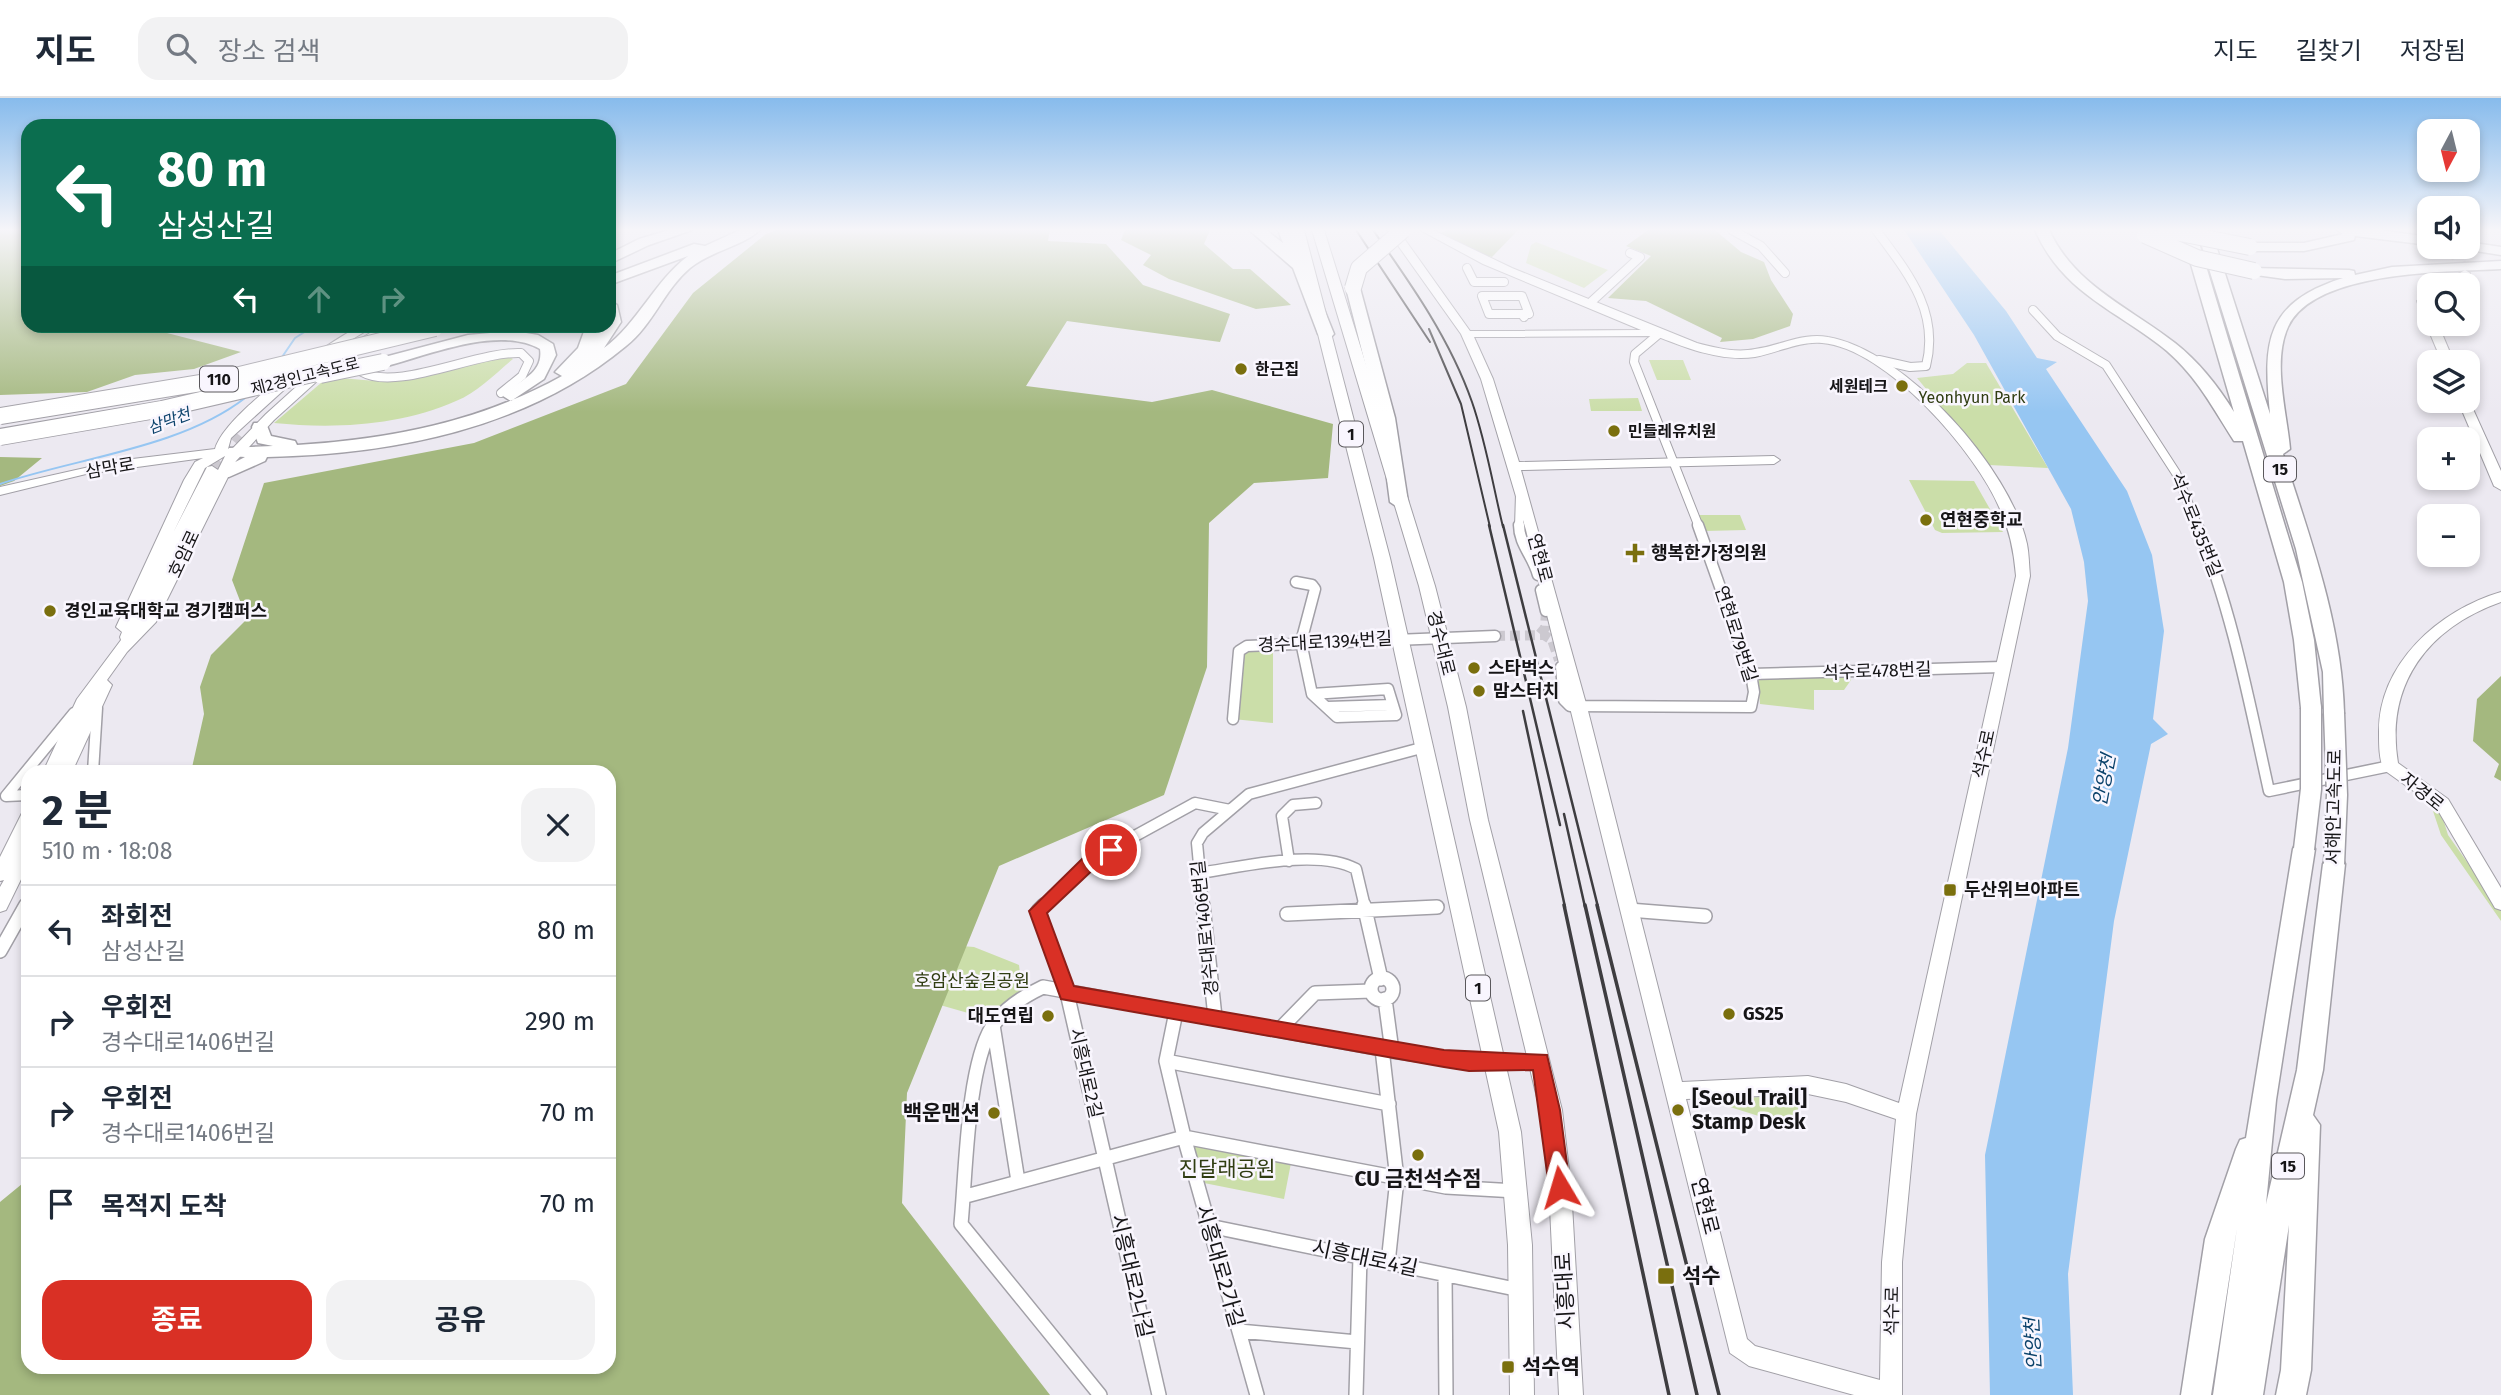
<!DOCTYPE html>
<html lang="ko">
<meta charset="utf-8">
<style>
:root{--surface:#fff;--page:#f2f2f3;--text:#1f2937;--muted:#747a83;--line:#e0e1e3;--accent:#d93025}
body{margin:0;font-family:"Fira Sans","Noto Sans KR",sans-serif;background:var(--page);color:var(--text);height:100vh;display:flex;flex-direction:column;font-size:26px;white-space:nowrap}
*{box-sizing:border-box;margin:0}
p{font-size:23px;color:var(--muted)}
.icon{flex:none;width:38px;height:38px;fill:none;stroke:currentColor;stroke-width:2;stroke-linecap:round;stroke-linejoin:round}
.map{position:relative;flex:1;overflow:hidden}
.side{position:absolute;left:21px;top:667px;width:595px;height:609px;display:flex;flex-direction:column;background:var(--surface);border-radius:21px;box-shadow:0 4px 10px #0003}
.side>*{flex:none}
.guide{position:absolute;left:21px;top:21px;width:595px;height:214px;border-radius:21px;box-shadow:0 4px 10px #0003;background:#0b6e4f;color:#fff;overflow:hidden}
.needle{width:46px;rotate:187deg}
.controls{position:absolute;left:2417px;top:21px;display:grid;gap:14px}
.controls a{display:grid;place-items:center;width:63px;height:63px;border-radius:14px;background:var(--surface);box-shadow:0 4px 10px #0003;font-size:35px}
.pin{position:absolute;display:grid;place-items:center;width:60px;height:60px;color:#fff;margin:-30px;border:4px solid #fff;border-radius:50%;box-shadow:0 2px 7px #0007}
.me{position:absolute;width:77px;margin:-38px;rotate:353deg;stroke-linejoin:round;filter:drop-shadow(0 0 5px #0008)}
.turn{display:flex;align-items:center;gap:24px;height:147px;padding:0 21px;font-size:32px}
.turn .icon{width:91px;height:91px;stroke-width:2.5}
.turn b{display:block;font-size:49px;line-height:60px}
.lanes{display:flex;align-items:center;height:66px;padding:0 21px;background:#0003;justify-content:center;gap:35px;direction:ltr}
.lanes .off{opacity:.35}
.round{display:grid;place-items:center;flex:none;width:74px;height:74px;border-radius:21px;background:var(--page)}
.overview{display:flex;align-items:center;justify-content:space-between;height:119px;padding:0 21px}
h1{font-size:42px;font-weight:700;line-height:52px}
.button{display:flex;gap:14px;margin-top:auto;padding:14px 21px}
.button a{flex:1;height:80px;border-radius:21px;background:var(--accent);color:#fff;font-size:28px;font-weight:700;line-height:80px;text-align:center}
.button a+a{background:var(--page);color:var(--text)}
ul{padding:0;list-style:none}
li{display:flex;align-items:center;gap:21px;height:91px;padding:0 21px;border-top:2px solid var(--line)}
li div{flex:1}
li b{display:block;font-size:26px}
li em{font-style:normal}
header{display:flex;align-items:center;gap:42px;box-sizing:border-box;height:98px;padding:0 35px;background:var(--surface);border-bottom:2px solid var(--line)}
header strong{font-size:33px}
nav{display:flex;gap:38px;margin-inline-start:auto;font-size:24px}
.search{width:490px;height:63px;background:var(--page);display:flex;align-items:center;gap:18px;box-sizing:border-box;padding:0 24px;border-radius:21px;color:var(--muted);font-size:26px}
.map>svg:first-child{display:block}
</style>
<header>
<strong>지도</strong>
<div class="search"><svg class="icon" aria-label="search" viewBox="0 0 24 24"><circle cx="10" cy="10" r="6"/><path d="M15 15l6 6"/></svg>장소 검색</div>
<nav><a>지도</a><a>길찾기</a><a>저장됨</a></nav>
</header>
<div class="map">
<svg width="2501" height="1297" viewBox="0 0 2501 1297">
<rect width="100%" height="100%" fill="#ece9f1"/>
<path fill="#cbdea9" d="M1536 144 1608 172 1584 190 1526 165 1531 147Z
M503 255 513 261C496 275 477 295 456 303 400 328 334 331 274 325L328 279 388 284Z
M1649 262H1683L1691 282H1657Z
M1967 265H1986L2048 370 1989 367 1917 280 1953 276Z
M1638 300 1642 313H1591L1589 301Z
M1909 382 1974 383 2003 434 1942 435 1935 432Z
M1698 417H1740L1746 432 1705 433Z
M1273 546V625L1233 621 1239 553Z
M1849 576 1851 582 1844 592H1814V612L1760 606 1758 577Z
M2428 698 2440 711 2448 737 2501 812V823L2441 737Z
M948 847 974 849 1019 867 1022 892 989 921 919 901Z
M1776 998 1801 999 1794 1029 1730 1009 1728 1001Z
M1191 1044 1291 1065 1284 1101 1204 1085Z"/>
<path fill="#a4b87f" d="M0 132H28V228H174L167 235 241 254 194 271 135 277 87 294 0 297Z
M777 132H1050L1048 143 1106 146 1143 187 1230 216 1220 244 1067 223 1026 288 1152 304 1212 292 1333 326 1328 380 1254 385 1209 425 1207 569 1164 697 999 768 907 995 902 1105 1050 1297H0V1104L28 1081V1269H609V674H191L204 616 200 589 211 557 247 521 232 482 264 385 474 345 626 286 693 195 766 136Z
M1125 132H1210L1204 146 1233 171H1250L1291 207 1256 211 1169 181 1143 167 1151 157 1121 142Z
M1447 132H1518L1492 159 1473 154 1439 136Z
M1648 132H1715L1741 154 1764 164 1771 182 1793 216 1790 228 1753 241 1720 244 1722 240 1646 203 1608 200 1651 158 1626 148Z
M0 359 42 360 14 383 0 388Z
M2501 578V683L2494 679 2499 666 2473 643 2477 601Z"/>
<path fill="#96c6f2" d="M1904 132H1939L2006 213 2037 260 2057 264 2046 271 2127 393 2152 457 2164 533 2153 621 2168 636 2151 646 2114 823 2068 1176 2073 1297H1990L1985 1057 2068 650 2088 503 2084 464 2071 411 1974 237Z"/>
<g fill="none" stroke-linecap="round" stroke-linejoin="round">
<path stroke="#96c6f2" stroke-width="2" d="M280 262 295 240 314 228
M0 386C76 360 181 350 245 300"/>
<path stroke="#ccc9d0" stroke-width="10" stroke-dasharray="10 5" stroke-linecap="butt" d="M1540 536 1545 530 1546 513
M1495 538 1544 537 1552 542 1559 562"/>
<path stroke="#ccc9d0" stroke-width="12" stroke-dasharray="12 6" stroke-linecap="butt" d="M2452 149 2465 175
M212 372 239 337"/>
<g stroke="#a2a0a7" stroke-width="10">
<path id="street-far2" d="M1732 132 1761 148 1785 175
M1876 132C1907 174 1940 213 1926 268L1910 269 1879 262
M1467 170 1474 184H1504
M1482 198H1522L1529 216H1489Z
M1590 205 1640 159 1630 155
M2033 212 2057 238 2106 267 2176 375 2198 429
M1522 216 1524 219
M1660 235 1635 256 1634 264 1699 429
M357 248 349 258C353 263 357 271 362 274 397 294 477 253 521 255L529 263 522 278 501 295
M1519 429 1520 396"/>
</g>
<g stroke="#a2a0a7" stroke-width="13">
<path id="street-far1" d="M1519 427C1519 446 1533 458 1538 477
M2197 427C2232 512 2249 603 2269 693L2390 668
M1296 484 1312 487 1315 491 1301 544 1312 596
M1541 492 1546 513
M1561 569 1564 602 1570 608 1751 609 1754 594 1751 576 1698 427
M1751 576 2002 569
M1388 591 1396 617 1337 619 1312 596Z
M1327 609 1393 607
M1233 621 1239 553 1247 548 1495 538
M93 674 97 610
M28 697 6 698 74 615
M1289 763 1282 718 1293 707 1316 705
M1199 775C1242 769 1318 750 1356 771L1365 809
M25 809 28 803
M1042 809 1093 761 1195 705 1230 712
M1203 809 1197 745 1203 735 1249 696 1425 649"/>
</g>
<g stroke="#a2a0a7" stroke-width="16">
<path id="street" d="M1044 807 1038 813 1067 895 1159 1297
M1203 807 1215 919
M1364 807 1381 881
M1629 812 1705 818
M1287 816 1437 809
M0 853 26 807
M1371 891a11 11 0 1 1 22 0a11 11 0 1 1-22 0Z
M1385 901 1392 953
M1176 914 1166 963 1184 1039 1257 1297
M993 927 1018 1083
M1279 932 1315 895 1371 893
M1382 951 1397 1081 1388 1165
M1166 963 1389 1006
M966 1098 1184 1039 1446 1089 1516 1093
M1209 1128 1520 1192
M1445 1177 1446 1297
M1239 1233 1357 1244
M1100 1297 961 1126C966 1074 967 970 992 929 1004 910 1024 898 1043 889L1392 953 1469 964H1540
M1356 1297 1360 1159"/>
</g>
<g stroke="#a2a0a7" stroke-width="2">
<path id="secondary" d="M1387 132H1398L1470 233 1641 232 1483 166 1420 132H1433L1512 170 1697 245C1716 250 1736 255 1755 251 1779 248 1803 234 1828 239 1905 252 2011 371 2027 446 2029 456 2029 468 2030 478L1916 1016 1902 1164V1297H1854L1749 1268 1730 1255 1526 432 1481 281 1461 236ZM1656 238C1686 250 1722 264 1755 259 1777 255 1799 243 1822 245 1886 250 1977 355 2000 411 2010 433 2014 454 2016 478L1899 1005 1846 986 1808 978 1682 984 1587 609 1521 372 1774 366 1780 362 1774 358 1519 364 1493 281 1474 239ZM1808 996 1846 1004 1896 1021 1882 1164 1880 1282 1755 1248 1747 1241 1686 1001Z
M2465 172 2470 175 2467 187H2456L2460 175Z
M2429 197V226H2438L2454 264H2442L2426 226 2429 223 2423 220 2417 203Z
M360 228H374L333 253 297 280 231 340 228 351 233 350 266 316 318 269H326V275L274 322 236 363 156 524 127 554 107 582 112 587 72 674H43L77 601 121 542 120 539 122 534 116 529 184 382 195 364 203 360 86 376 0 397V389L116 363 215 351C225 315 325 246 360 228ZM225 358 218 372 212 368 207 369 174 433 205 370Z
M381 228H394L359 251H351V247Z
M2468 300 2501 373V392L2494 388 2458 303H2468Z
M2501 494V504C2428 530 2385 586 2398 665L2448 701 2501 790V812L2495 810 2436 709 2384 672C2379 662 2379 647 2379 635 2378 566 2439 512 2501 494Z
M28 714V737L25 743 28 742V767L6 812 0 814V789L4 782 0 783V759L22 715Z"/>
</g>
<g stroke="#a2a0a7" stroke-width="2">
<path id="primary" d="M1292 132H1304L1390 460 1521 1034 1532 1147 1534 1297H1510L1508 1147 1499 1034 1374 460Z
M1312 132H1324L1435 488 1466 609 1488 722 1562 1012 1571 1089 1583 1297H1559L1549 1089 1540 1012 1470 722 1448 609 1419 488Z"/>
</g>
<g stroke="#a2a0a7" stroke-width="3">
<path id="highway" d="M669 132H692L649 147 609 166V156L639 141Z
M740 132H760C743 148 711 153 690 170 664 192 653 227 626 248 526 331 394 356 267 359L265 363 229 379H217L214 375 245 359 229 358 226 354 229 350 273 348 258 345 252 329 254 325H266L271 338 295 343 297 347C391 341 479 324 562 278L555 274 578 250 586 228H600L598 234 603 228H609V202L617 207 621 224 604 250C638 225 654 184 688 158L609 187V178L694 146 705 148Z
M1249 132H1266L1283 145 1278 132H1292L1334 236 1331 239 1326 241 1318 236 1293 170Z
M2035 132H2049C2075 188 2129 209 2175 245 2199 264 2218 288 2234 314L2181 132H2195L2302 484 2314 542 2321 610 2318 615H2304L2301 610 2294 542 2284 484 2243 343H2234C2213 310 2197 279 2167 253 2117 212 2063 196 2035 132Z
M2197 132H2211L2270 316C2263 243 2265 205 2343 180L2285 181 2249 176V170L2349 172 2354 173 2355 177 2392 169 2501 163V171C2448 174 2314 172 2288 229 2272 264 2287 315 2290 351L2283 356C2310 440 2342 526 2344 615L2341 620H2327L2324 615 2323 574 2296 451Z
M2337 132H2379L2429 139V147L2355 138 2354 142 2304 153H2250L2243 149 2250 145H2304L2343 136Z
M2468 144 2501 149V157L2463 151 2461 149H2468Z
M1353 186 1360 190 1395 320 1408 404 1399 410 1390 404 1379 320 1346 190Z
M514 233 538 237 553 246 556 257 544 281 511 303 503 298C516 283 544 277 540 251 498 227 427 258 383 269L375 264 377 261 468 237Z
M2304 742 2312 745 2315 751 2276 1002 2266 1106 2297 972 2323 766 2326 760 2334 757 2342 760 2345 766 2323 972 2313 1017 2320 1027 2311 1272 2306 1297H2276L2281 1272 2289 1127 2263 1297H2213L2237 1130 2211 1297H2181L2205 1141 2236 1051 2240 1042 2246 1040 2293 751 2296 745Z"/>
</g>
<use href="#street-far2" stroke="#fff" stroke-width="8"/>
<use href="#street-far1" stroke="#fff" stroke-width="10"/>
<use href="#street" stroke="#fff" stroke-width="13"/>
<use href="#secondary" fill="#fff" fill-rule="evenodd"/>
<use href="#primary" fill="#fff" fill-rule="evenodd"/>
<use href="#highway" fill="#fff" fill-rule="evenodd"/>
<path stroke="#3e3d40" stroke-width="2" d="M1356 132 1430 244
M1373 132C1411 186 1450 241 1472 304 1486 344 1493 388 1503 429
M1429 231 1461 306 1490 429"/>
<path stroke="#3e3d40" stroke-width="2.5" d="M1489 427 1560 727
M1503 427 1598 809
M1523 613 1565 809
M1564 716 1585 809"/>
<path stroke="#3e3d40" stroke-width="3.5" d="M1564 807 1669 1297
M1585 807 1697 1297
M1597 807 1719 1297"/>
<g stroke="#a2a0a7" stroke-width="18" stroke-linecap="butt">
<path id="highway-bridge-far1" d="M2165 132 2250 149
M2145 137 2197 160 2254 173
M1353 190 1359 170 1403 132
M320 277 383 264
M0 318 219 282 435 230
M0 339 162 311 334 271"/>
</g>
<g stroke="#a2a0a7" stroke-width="23" stroke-linecap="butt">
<path id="highway-bridge" d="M2334 615 2337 697 2334 766
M2304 751 2311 691V610"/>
</g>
<use href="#highway-bridge-far1" stroke="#fff" stroke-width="16"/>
<use href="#highway-bridge" stroke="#fff" stroke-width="20"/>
</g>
<linearGradient id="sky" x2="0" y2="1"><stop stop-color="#87bbec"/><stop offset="0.42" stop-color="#f6f5f9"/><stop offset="1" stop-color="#f6f5f9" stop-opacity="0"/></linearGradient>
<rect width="2501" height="314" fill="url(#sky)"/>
<path fill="#d93025" stroke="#8d1f18" stroke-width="2" d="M1111 746 1120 752 1117 757 1099 766 1047 815 1074 888 1444 952 1547 957 1560 1012 1570 1089 1567 1096 1560 1099 1552 1096 1549 1089 1533 972 1469 973 1444 969 1061 901 1029 813 1087 756Z"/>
<g fill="#7a6f0e" stroke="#f9f6fe" stroke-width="2.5">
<circle cx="1241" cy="271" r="7"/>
<circle cx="1902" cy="288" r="7"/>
<circle cx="1614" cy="333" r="7"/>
<circle cx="1926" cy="422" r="7"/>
<path d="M1631.5 444.5h7v7h7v7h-7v7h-7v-7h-7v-7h7z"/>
<circle cx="50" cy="513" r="7"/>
<circle cx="1474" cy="570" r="7"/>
<circle cx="1479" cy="593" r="7"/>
<rect x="1943" y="785" width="14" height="14" rx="3.5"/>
<circle cx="1729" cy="916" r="7"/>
<circle cx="1048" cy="918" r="7"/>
<circle cx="1678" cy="1012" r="7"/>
<circle cx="994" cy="1015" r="7"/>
<circle cx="1418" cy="1057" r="7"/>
<rect x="1657" y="1169" width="18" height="18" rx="3.5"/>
<rect x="1501" y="1262" width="14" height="14" rx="3.5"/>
</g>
<g text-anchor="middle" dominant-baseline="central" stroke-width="5" stroke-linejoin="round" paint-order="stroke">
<g font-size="16" font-weight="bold" fill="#161517" stroke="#f9f6fe" text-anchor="start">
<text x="1255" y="271">한근집</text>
<text x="1888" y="288" text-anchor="end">세원테크</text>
<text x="1628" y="333">민들레유치원</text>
</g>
<g font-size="16" fill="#161517" stroke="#f9f6fe">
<text transform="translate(305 278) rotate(-14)">제2경인고속도로</text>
</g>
<g fill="#f9f6fe" stroke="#5a585c" stroke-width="2">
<rect x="200" y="268.5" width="38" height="25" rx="5"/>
<rect x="1339" y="323.5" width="24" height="25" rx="5"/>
<rect x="2264" y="358.5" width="32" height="25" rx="5"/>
<rect x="1466" y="877.5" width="24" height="25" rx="5"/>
<rect x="2272" y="1055.5" width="32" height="25" rx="5"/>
</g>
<g font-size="16" font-weight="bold" fill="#161517">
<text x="219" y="281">110</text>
<text x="1351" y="336">1</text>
<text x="2280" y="371">15</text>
<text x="1478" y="890">1</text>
<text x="2288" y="1068">15</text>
</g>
<g font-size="16" fill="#303d12" stroke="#f9f6fe">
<text x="1972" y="299">Yeonhyun Park</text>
</g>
<g font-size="16" font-style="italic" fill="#0b426b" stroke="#f9f6fe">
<text transform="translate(169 323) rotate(-21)">삼막천</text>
</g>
<g font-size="18" fill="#161517" stroke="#f9f6fe">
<text transform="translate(110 370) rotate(-10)">삼막로</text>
<text transform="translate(2196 427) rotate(68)">석수로435번길</text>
<text transform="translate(184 456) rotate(-65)">호암로</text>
<text transform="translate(1540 460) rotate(75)">연현로</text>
<text transform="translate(1736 536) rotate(72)">연현로79번길</text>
<text transform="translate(1325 544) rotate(-3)">경수대로1394번길</text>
<text transform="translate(1441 545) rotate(76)">경수대로</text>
<text transform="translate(1877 573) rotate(-2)">석수로478번길</text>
<text transform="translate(1984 656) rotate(-78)">석수로</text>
<text transform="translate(2422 694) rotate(39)">자경로</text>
<text transform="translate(2334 709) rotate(-89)">서해안고속도로</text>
<text transform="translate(1205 830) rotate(-96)">경수대로1406번길</text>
<text transform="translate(1086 975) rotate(77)">시흥대로2길</text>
<text transform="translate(1892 1213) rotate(-89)">석수로</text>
</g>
<g font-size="18" font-weight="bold" fill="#161517" stroke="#f9f6fe" text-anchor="start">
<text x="1940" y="422">연현중학교</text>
<text x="1651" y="455">행복한가정의원</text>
<text x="64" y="513">경인교육대학교 경기캠퍼스</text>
<text x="1488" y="570">스타벅스</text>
<text x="1493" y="593">맘스터치</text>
<text x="1964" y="792">두산위브아파트</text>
<text x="1743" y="916">GS25</text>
<text x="1034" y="918" text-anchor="end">대도연립</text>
</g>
<g font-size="18" fill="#303d12" stroke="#f9f6fe">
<text x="972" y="883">호암산숲길공원</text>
</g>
<g font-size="19" font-style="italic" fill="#0b426b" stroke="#f9f6fe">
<text transform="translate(2104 682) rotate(-79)">안양천</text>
<text transform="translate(2033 1246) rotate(-93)">안양천</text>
</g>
<g font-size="21" font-weight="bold" fill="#161517" stroke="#f9f6fe" text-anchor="start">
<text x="1692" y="1000">[Seoul Trail]<tspan x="1692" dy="24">Stamp Desk</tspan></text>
<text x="980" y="1015" text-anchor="end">백운맨션</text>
<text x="1418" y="1081" text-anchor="middle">CU 금천석수점</text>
<text x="1682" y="1178">석수</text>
<text x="1522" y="1269">석수역</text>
</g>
<g font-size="21" fill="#303d12" stroke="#f9f6fe">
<text x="1227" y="1071">진달래공원</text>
</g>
<g font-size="21" fill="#161517" stroke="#f9f6fe">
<text transform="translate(1705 1108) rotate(76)">연현로</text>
<text transform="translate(1365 1160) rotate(12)">시흥대로4길</text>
<text transform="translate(1220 1168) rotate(74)">시흥대로2가길</text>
<text transform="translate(1132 1178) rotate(77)">시흥대로2나길</text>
<text transform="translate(1565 1193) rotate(-93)">시흥대로</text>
</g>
</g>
</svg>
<div class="controls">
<a><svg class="needle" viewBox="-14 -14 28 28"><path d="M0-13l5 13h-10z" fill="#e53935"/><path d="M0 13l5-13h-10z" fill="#747a83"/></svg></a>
<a><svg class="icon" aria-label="sound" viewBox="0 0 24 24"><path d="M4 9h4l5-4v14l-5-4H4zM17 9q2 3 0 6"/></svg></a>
<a><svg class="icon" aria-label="search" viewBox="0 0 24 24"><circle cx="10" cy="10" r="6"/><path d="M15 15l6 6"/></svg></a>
<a><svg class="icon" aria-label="layers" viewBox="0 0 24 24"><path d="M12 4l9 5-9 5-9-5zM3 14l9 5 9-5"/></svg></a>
<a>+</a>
<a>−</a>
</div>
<div class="pin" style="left:1111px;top:752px;background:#d93025"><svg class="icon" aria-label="arrive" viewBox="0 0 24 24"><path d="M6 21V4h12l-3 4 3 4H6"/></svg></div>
<svg class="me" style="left:1560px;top:1089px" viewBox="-20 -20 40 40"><path d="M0-17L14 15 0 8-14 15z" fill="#d93025" stroke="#fff" stroke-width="4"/></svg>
<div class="guide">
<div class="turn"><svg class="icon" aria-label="left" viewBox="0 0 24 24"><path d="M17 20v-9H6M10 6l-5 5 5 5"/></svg><div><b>80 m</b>삼성산길</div></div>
<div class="lanes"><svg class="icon" aria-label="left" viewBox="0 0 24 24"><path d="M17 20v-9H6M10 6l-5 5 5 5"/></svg><svg class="icon off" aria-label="ahead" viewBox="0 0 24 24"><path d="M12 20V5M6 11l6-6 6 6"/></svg><svg class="icon off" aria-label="right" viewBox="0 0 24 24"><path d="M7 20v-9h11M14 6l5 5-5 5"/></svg></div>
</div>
<section class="side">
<div class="overview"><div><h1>2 분</h1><p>510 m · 18:08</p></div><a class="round"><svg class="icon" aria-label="close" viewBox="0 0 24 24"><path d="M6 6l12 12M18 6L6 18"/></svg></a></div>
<ul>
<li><svg class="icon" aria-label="left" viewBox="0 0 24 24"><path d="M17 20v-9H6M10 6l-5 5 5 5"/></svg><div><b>좌회전</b><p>삼성산길</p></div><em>80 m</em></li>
<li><svg class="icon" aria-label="right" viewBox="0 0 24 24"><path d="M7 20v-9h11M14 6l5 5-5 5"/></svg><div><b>우회전</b><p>경수대로1406번길</p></div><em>290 m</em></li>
<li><svg class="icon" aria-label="right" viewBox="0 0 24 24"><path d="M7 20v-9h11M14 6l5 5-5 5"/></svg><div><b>우회전</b><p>경수대로1406번길</p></div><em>70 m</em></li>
<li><svg class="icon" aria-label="arrive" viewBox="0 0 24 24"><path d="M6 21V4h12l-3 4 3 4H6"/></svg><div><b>목적지 도착</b></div><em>70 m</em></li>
</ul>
<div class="button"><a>종료</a><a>공유</a></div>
</section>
</div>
